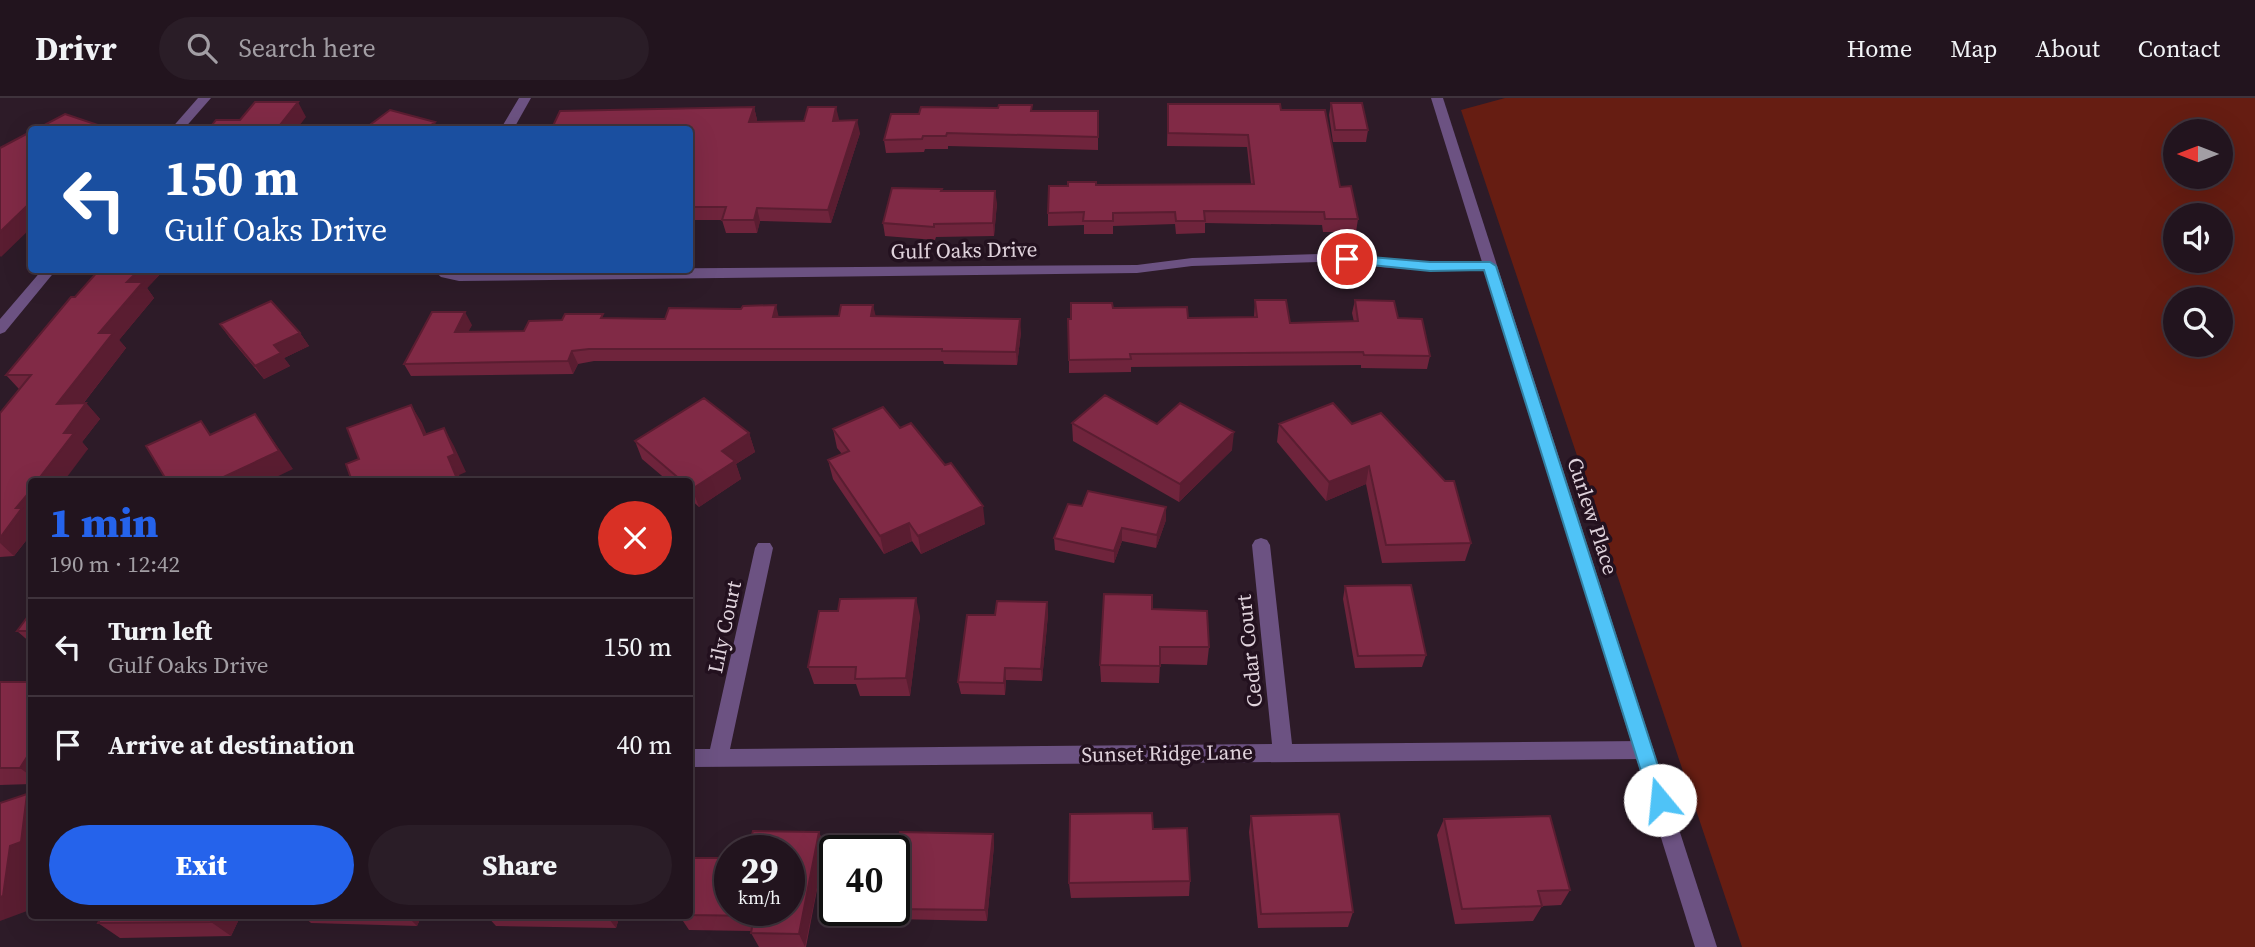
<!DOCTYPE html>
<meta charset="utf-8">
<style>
:root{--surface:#22141e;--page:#2a1d27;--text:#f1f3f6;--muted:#a29ea4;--line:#3f333c;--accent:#2563eb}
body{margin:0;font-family:"Source Serif 4",serif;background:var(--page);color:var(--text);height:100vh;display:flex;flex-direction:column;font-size:26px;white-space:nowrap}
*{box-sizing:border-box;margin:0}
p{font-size:23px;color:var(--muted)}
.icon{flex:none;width:38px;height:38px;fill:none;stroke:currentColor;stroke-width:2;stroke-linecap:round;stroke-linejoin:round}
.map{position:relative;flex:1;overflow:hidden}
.side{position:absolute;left:28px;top:380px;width:665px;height:441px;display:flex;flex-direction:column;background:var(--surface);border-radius:7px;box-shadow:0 7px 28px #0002,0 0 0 2px var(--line)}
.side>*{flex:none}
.guide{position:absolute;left:28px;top:28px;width:665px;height:147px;border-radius:7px;box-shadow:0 7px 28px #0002,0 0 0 2px var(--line);background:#1a4fa0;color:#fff;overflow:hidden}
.needle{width:46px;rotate:270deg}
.controls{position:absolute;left:2163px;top:21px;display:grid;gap:14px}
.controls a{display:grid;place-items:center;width:70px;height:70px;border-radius:50%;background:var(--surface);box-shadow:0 7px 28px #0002,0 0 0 2px var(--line);font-size:35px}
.speed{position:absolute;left:714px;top:737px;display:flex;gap:14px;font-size:35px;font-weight:700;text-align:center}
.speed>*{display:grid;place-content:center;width:91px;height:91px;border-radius:50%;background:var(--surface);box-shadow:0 7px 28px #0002,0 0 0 2px var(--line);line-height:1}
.speed small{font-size:18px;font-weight:400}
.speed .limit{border:4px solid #111;border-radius:10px;background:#fff;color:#111}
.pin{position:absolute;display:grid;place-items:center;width:60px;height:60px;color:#fff;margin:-30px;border:4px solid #fff;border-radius:50%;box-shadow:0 2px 7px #0007}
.me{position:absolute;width:77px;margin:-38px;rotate:343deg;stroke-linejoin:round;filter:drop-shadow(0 0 5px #0008)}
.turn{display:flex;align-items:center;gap:24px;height:147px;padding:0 21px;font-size:32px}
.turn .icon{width:91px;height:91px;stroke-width:2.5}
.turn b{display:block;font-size:49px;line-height:60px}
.round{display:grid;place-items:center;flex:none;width:74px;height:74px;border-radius:37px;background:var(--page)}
.overview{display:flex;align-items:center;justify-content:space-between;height:119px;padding:0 21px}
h1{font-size:42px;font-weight:800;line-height:52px;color:var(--accent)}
.primary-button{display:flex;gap:14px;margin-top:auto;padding:14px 21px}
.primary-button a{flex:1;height:80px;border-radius:42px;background:var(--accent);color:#fff;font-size:28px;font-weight:800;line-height:80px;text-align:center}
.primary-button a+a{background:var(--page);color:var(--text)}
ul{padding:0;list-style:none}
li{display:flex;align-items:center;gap:21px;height:98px;padding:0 21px;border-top:2px solid var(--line)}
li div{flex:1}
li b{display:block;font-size:26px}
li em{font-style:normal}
header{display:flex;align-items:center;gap:42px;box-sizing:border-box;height:98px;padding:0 35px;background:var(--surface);border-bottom:2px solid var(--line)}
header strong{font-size:33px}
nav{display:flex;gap:38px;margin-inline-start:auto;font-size:24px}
.search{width:490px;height:63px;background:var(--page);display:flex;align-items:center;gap:18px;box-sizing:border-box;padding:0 24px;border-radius:38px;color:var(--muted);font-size:26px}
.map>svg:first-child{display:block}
</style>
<header>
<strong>Drivr</strong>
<div class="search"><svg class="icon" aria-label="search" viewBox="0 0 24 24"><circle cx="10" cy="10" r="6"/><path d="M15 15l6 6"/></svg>Search here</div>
<nav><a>Home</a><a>Map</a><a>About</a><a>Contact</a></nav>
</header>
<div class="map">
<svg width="2255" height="849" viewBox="0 0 2255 849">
<rect width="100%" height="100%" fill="#2d1b28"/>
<path fill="#661d12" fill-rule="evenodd" d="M1505 0H2255V849H1742L1461 12ZM2175 33H2221V79H2175ZM2175 117H2221V163H2175ZM2175 201H2221V247H2175Z"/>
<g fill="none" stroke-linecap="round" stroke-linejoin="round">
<path fill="#6c5282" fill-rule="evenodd" d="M198 0H211L183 32H170Z
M519 0H531L513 32H500Z
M1319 156 1430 165 1490 164 1497 168 1490 172 1430 173 1319 164 1192 168 1137 175 459 183 441 179 433 172 1137 167 1192 160Z
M42 172H56L5 234 0 236V221Z
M1261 440 1267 442 1270 447 1292 646 1644 643 1651 646 1654 652 1651 658 1644 661 690 669V651H710L755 450 758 445H770L773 450 730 651 1272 646 1252 447 1255 442Z"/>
<path fill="#6c5282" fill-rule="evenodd" d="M1431 0H1443L1717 849H1695Z"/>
</g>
<path fill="#6f243c" d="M1331 5 1368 32 1366 44H1333L1329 17Z
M1168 6 1281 12 1340 89 1358 121 1356 134H1323L1322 127 1205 125V135L1176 136 1175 126 1113 128V136H1084V127L1048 128V115L1096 87 1251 86 1247 49 1167 48Z
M754 9 757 22 756 24 804 23 839 21 838 23 860 35 831 125 760 123 757 135H726L722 122H690V32Z
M1033 13H1098V52L948 48V51H925L924 54 886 55 884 42 919 16Z
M942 93 997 105 994 138 936 139 935 142 885 138 883 125Z
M99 172H164L147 190 154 200 119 242 126 250 83 306 86 305 100 321 82 344 88 351 32 383V435L14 458 0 459V315L19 291 6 277Z
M1255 202 1290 225 1354 224 1352 215 1355 202 1398 220 1430 258 1427 271 1361 270V267L1131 269V274L1069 275V262L1113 210 1188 220 1254 219Z
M876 218 1021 234 1017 267 944 266 943 263H594L578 266 573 276 411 278 404 266 472 227 468 233H524L604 220 665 221Z
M220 226 300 235 309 248 284 260 290 268 264 281 229 239Z
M1072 325 1157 326 1232 352 1179 404 1073 343Z
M1279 326H1352L1445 383 1471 445 1465 463 1382 465 1366 386 1326 403 1277 344Z
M900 330 985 426 921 456 912 443 884 456 833 381 828 362 842 356 837 350 833 331Z
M749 335 755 354 736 366 741 381 699 409 690 401V383H668L642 361 635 343Z
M1082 408 1166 422 1156 450 1122 443 1114 465 1055 452 1054 440Z
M1345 488 1426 557 1422 569 1355 570 1343 501Z
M1047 504 1048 516 1042 583 1006 582 1005 597 961 596 958 584 995 517Z
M1152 511 1209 549 1207 567 1160 566 1159 585 1101 584 1100 567Z
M32 513V546L17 533Z
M920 518 910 598H860L856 586H814L808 569Z
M0 584H32V686L0 687Z
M1251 718 1353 814 1348 829 1258 830 1249 734Z
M1444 721 1570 792 1561 807 1542 808 1533 823 1455 826 1437 737Z
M1153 731 1190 783 1189 798 1071 800 1069 785Z
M819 734 825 750 806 849H759L751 835V833L689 832 679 817 730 812Z
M993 736 994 747 987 823 893 821 890 812H894V776Z
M102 817H241L231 838 120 840 98 825Z
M302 817H422L417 828 311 825Z
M486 817H620L616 830 496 828Z"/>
<path fill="#5a1d31" d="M298 4 306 19 296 32H276Z
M754 9 757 22 752 36 749 24Z
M836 9 839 21 836 35 833 23Z
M857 22 860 35 831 125 828 112Z
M435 24 438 32H425Z
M995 93 997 105 994 138 993 125Z
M32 103V129L1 159 0 158V134Z
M757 110 760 123 757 135 754 122Z
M139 172H164L147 190 154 200 119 242 126 250 71 321 57 306 99 235 127 184Z
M776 207 779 220 773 219Z
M873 207 876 219 871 218Z
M465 214 472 227 462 246 455 234Z
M1020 221 1021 234 1017 267 1016 254Z
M300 235 309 248 284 260 290 268 264 281 255 268 274 247Z
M572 253 578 266 573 276 568 263Z
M86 305 100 321 82 344 88 351 64 383H37L64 335Z
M411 307 422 325 435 356 424 337Z
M255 316 293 371 268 383H215Z
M444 330 454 348 466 374 459 377 462 383H458L448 359Z
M1234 334 1232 352 1179 404 1180 386Z
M749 335 755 354 736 366 741 381 699 409 692 391 722 353Z
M1369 368 1366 386 1326 403 1329 384Z
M32 391V435L14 458 0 445V440L16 410Z
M983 408 985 426 921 456 918 438Z
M1166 409V422L1156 450 1157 437Z
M909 425 912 443 884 456 880 438Z
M1122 430V443L1114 465V453Z
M916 500 920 518 910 598 906 580Z
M1047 504 1048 516 1042 583 1041 571Z
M1005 570 1006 582 1005 597 1004 585Z
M32 651V679L20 670Z
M27 696 32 699V774L27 813 0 823V799L10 748Z
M819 734 825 750 805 849 799 836Z
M993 736 994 747 987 823 985 812Z
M214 817H241L231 838 211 824Z
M406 817H422L417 828Z
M606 817H620L616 830Z"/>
<path fill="#812a46" stroke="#5a1d31" stroke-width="2" d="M255 4H298L276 32H208L216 22H240Z
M1331 5H1362L1368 32H1335Z
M1168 6H1280L1281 12H1325L1340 89 1351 88 1358 121H1325L1324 114 1204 113 1205 123H1176L1175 114 1113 115V123H1083L1084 114 1048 115 1049 88H1068V84H1096V87L1254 86 1248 37 1168 35Z
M999 7H1032L1031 13H1098V39L947 35 946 38H923L922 41 884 42 891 16H919L921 9 998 10Z
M754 9 749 24 804 23 808 9H836L833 23 857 22 828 112 757 110 754 122H722L726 109H690V32H551L560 13Z
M390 12 435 24 425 32H363Z
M65 16 107 30 106 32H35Z
M32 33V103L0 134V50Z
M892 90 942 91 941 93H995L993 125 934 126V129L883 125Z
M99 172H139L127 184H143L99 235H113L57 306 86 305 64 335H74L37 383H32V391L16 410H22L0 440V315L31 277H6L71 199H75Z
M1255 202H1286L1290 225 1358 223 1355 202 1394 203 1398 220 1422 221 1430 258 1364 257 1363 254 1130 256 1131 261 1069 262 1068 221H1071V205H1112L1113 210 1187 209 1188 220 1257 219Z
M271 203 300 235 274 247 281 255 255 268 220 226Z
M776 207 773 219 839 218 841 207H873L871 218 1020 221 1016 254 942 253V251H589L572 253 568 263 404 266 432 214H465L455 234 524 233 529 223 562 222 565 216H603L601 220 665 221 669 210 741 211 743 208Z
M1105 297 1157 326 1180 305 1234 334 1180 386 1072 325Z
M704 300 749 335 722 353 735 363 692 391 690 389V383H682L635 343Z
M1333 305 1352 326 1381 315 1445 383H1454L1471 445 1386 447 1369 368 1329 384 1279 326Z
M411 307 424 337 444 330 455 356 448 359 458 383H352L346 366 359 361 347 330Z
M883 309 900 330 911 325 945 367 951 365 983 408 918 438 909 425 880 438 828 362 849 353 833 331Z
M255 316 279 353 215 383H167L146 348 201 323 210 337Z
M1088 393 1166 409 1157 437 1122 430 1114 453 1054 440 1068 406 1082 408Z
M1411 487 1426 557 1358 558 1345 488Z
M1104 496 1152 497V511L1207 513 1209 549H1160V568L1100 567Z
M916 500 906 580 855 581 856 569H808L819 513H838L840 501Z
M997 503 1047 504 1041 571 1005 570 1004 585 958 584 967 517H995Z
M32 513V533H17Z
M0 584H32V651L20 670H0Z
M27 696 21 744 10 748 3 798 0 799V705Z
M1152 715 1153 731 1187 730 1190 783 1069 785 1070 716Z
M1339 716 1353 814 1261 816 1251 718Z
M1550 718 1570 792 1538 793 1542 808 1462 811 1444 721Z
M753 733 819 734 799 836 751 835 754 818 690 817V776L694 760H730V812H789V752H748Z
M900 734 993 736 985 812 894 811V776Z
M102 817H214L211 824 98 825Z"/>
<path fill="#4fc3f7" stroke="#337fa1" stroke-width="2" d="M1347 157 1430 164H1490L1496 168 1669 702 1666 708 1660 710 1653 708 1650 702 1484 172 1430 173 1342 164 1340 161Z"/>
<g text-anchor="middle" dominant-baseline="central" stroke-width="7" stroke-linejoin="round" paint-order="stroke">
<g font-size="21" fill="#e0d3dc" stroke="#23111f">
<text transform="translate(964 152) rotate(-1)">Gulf Oaks Drive</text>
<text transform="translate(1593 418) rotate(72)">Curlew Place</text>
<text transform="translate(724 529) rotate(-78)">Lily Court</text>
<text transform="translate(1249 553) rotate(-96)">Cedar Court</text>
<text transform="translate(1167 655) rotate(-1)">Sunset Ridge Lane</text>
</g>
</g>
</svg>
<div class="controls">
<a><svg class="needle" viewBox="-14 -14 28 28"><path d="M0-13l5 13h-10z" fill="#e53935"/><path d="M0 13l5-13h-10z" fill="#a29ea4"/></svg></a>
<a><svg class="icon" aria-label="sound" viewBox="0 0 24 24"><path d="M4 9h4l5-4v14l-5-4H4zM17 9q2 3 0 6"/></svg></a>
<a><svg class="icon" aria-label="search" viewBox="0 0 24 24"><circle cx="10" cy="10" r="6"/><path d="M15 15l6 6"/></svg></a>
</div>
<div class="speed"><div>29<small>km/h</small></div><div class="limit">40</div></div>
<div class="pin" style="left:1347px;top:161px;background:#d93025"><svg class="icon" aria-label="arrive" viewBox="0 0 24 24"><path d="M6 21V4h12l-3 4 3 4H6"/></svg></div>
<svg class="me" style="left:1660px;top:702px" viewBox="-20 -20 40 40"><circle r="19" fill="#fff"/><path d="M0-13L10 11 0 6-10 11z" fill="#4fc3f7"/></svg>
<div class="guide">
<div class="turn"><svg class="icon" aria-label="left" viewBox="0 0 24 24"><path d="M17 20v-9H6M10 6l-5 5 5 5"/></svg><div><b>150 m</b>Gulf Oaks Drive</div></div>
</div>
<section class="side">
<div class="overview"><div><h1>1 min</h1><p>190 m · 12:42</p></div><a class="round" style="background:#d93025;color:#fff"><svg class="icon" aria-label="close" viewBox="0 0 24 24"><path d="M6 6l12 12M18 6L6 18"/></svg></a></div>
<ul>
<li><svg class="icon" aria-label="left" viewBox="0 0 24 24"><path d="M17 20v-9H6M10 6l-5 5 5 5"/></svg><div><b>Turn left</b><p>Gulf Oaks Drive</p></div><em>150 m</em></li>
<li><svg class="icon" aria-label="arrive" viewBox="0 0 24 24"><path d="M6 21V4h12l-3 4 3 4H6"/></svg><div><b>Arrive at destination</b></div><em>40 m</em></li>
</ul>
<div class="primary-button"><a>Exit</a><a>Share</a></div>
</section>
</div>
